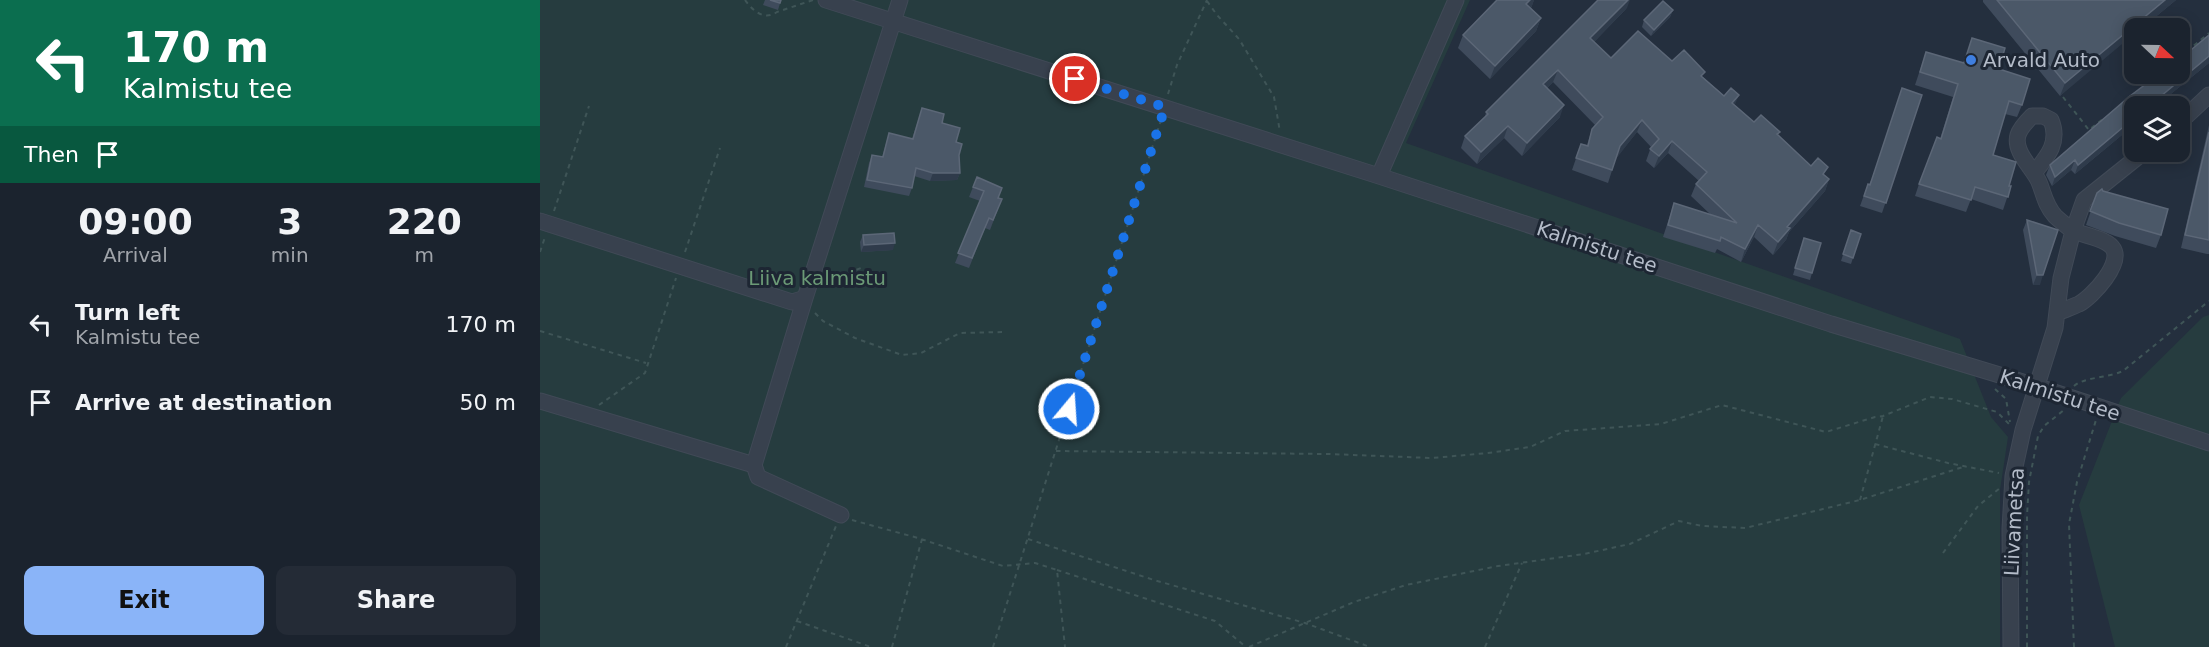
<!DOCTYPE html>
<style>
:root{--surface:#1b232e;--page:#242b36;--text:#f1f3f6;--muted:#a0a4aa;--line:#39404a;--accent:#8ab4f8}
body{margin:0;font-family:"DejaVu Sans",sans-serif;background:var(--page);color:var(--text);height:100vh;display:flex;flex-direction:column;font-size:22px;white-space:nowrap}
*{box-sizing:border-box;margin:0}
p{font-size:20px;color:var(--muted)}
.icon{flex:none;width:33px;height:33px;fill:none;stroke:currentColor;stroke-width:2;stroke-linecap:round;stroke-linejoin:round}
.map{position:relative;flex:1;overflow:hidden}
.panel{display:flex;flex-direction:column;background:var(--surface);width:540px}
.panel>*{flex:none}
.banner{background:#0b6e4f;color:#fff;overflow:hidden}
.needle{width:39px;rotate:112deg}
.buttons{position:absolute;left:1584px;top:18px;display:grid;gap:12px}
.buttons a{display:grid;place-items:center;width:66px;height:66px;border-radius:12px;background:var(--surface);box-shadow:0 3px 15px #0003,0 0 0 2px var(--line);font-size:30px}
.pin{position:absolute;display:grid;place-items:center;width:51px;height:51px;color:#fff;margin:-26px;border:3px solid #fff;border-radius:50%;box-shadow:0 2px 6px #0007}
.me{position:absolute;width:66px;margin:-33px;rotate:18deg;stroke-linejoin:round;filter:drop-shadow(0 0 4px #0008)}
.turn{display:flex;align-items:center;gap:21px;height:126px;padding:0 24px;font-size:27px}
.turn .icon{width:78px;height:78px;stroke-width:2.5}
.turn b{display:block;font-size:42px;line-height:51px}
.then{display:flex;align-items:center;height:57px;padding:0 24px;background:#0003;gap:12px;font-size:22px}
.eta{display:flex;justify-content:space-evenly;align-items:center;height:102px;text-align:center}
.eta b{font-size:36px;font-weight:800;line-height:42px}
.cta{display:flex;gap:12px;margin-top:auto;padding:12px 24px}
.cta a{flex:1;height:69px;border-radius:12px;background:var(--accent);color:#111;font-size:24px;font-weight:800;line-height:69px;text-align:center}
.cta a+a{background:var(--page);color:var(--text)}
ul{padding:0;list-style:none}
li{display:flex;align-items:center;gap:18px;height:78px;padding:0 24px}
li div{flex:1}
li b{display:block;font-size:22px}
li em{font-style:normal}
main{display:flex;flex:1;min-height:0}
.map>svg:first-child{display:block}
</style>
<main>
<section class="panel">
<div class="banner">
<div class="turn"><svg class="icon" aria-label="left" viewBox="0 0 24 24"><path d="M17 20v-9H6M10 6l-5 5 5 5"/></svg><div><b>170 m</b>Kalmistu tee</div></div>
<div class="then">Then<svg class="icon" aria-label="arrive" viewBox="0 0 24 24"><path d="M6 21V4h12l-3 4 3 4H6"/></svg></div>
</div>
<div class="eta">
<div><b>09:00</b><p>Arrival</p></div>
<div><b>3</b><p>min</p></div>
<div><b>220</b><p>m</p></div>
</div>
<ul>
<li><svg class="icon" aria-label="left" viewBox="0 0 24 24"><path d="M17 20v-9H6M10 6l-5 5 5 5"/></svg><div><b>Turn left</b><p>Kalmistu tee</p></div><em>170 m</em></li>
<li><svg class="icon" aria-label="arrive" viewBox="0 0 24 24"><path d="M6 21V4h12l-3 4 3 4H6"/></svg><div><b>Arrive at destination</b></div><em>50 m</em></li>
</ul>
<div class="cta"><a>Exit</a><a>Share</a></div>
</section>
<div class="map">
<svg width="1669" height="647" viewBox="0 0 1669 647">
<rect width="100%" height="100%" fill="#242f3e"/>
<path fill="#263c3f" d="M0 0H930L866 143 1420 339 1451 417 1468 437 1460 490V647H0Z
M1669 315V647H1575L1539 505 1581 398 1663 317Z"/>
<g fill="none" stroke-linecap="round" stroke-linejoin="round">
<g stroke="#414a57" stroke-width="17">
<path id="minor" d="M286 0 839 176 1291 324 1496 386 1669 443
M1640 122 1669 95
M839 176 916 0
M0 221 252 302 265 298
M1517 313C1524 310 1532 307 1539 304 1552 297 1585 262 1572 247 1564 238 1544 235 1533 231L1544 200 1604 152
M0 401 214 465
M301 515 218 477 214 465 265 298 360 0
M1471 647 1470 529 1473 476 1483 430 1515 328 1521 278 1533 231C1527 226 1520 221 1515 216 1505 205 1504 194 1499 182 1493 168 1473 152 1478 135 1480 128 1487 121 1492 116H1503L1511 120C1520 142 1508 156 1494 173"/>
</g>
<path stroke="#3f5557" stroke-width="2" stroke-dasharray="4.5 4.5" stroke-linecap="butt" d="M205 0C213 11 224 21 237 12L273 0
M667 1 677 15 699 39 734 97 740 132
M1640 57 1669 33
M1605 85 1619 74
M628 94 637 65 667 0
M1523 97 1549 130 1563 119
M14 211 49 106
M0 252 5 237
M145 252 180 148
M283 283 321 268
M275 313 283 321 315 338 362 355 381 353 420 333 463 332
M0 331 106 363
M1534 386C1544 377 1568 378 1583 371L1669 301
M1455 389 1466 399 1470 422
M59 405 105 373 136 278
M1335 444 1408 463 1459 473
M516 451 788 454 892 458 948 453 990 447 1025 431 1121 424 1182 405 1286 432 1335 417 1343 416 1390 397 1412 399 1457 412 1470 425
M1320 500 1343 416
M312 520 378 538 463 566 495 563 517 570 525 647
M488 539 614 580 765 623 830 647
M1403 553 1438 506 1460 488
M517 570 675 621 706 647
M257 621 331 647
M246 647 296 526
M352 647 382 539
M453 647 621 120
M709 647 814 602 866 585 958 566 1044 554 1090 544 1139 521 1162 526 1205 528 1320 500 1426 466
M945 647 982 563
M1487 647V516L1489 482 1498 436 1504 426 1524 410
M1534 647 1529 524 1537 482 1556 420"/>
<use href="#minor" stroke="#38414e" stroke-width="15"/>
</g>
<path fill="#3f4b5c" d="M225 0H241L238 10 223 5Z
M957 0H994L991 8 1001 18 996 31 950 79 918 48 923 35Z
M1443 0H1636L1602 28H1594L1520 96 1443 2Z
M1087 8 1054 42 1071 58 1132 61 1163 77 1214 122 1240 132 1238 135 1271 166 1289 179 1285 191 1249 232 1246 240 1233 255 1214 237 1201 262 1177 249 1175 253 1123 237 1134 203 1171 215 1151 196 1156 184 1159 181 1128 153 1114 168 1106 161 1111 147 1097 132 1076 158 1068 183 1032 170 1041 144 1047 145 1052 129 1055 125 1013 82 1007 88 1020 117 982 156 964 138 937 164 921 148 925 136 945 117 946 112Z
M1133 10 1130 17 1111 36 1102 27 1104 20Z
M1669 35V63L1616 106H1594V125L1535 174 1531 170 1512 186 1506 175 1510 165 1611 83Z
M1432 38 1459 69 1482 105 1477 117 1465 114 1453 155 1469 186H1471L1463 210 1431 199 1426 212 1375 196 1379 184 1400 139 1413 97 1375 85 1386 52 1424 63Z
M1382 95 1342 213 1320 206 1328 184H1329Z
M382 108 402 123 416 142 419 155 420 173 417 180 390 181 374 176 372 188 369 196 324 187 329 163 332 155 342 157 349 133 372 139Z
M1669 125V254H1667L1641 248Z
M437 177 459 198 458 209 450 230 445 228 429 268 415 263 440 201 429 197Z
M1563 191 1621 235 1616 248 1575 236 1546 225 1557 193Z
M1487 220 1500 285H1493L1483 230Z
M1311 230 1321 234 1311 264 1301 261Z
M323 235 353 250 321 252 320 242Z
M1264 238 1272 273 1270 280 1253 275Z"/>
<path fill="#2f3b4b" d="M990 0H994L992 6 982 17 986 4Z
M1088 0H1090L1087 8 1046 50 1050 38Z
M1625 0H1636L1602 28H1594V34L1520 96 1525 83Z
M1133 10 1130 17 1111 36 1114 30Z
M1001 18 996 31 950 79 955 66Z
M1669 56V63L1616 106H1609Z
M1018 70 1013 82 999 96 1003 84Z
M1199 95 1194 107 1192 103Z
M1024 105 1020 117 982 156 987 143Z
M1594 118V125L1535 174 1538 165Z
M1102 120 1097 132 1076 159 1080 146Z
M968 126 964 138 937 164 941 152Z
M1132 141 1128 153 1114 168 1119 156Z
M1535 160 1531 170 1512 186 1515 177Z
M393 173H420L417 180 390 181Z
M1289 179 1285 191 1249 232 1246 240 1233 255 1238 242 1247 227Z
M1218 225 1214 237 1201 262 1205 249Z
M355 243 353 250 321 252 324 245Z
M1497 275H1503L1500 285H1493Z"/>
<path fill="#4b5868" stroke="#5c6777" stroke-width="1.5" d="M230 0H241L240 3Z
M957 0H990L986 4 1001 18 955 66 923 35Z
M1058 0H1088L1050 38 1071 58 1098 31 1132 61 1144 50 1165 72 1161 76 1184 96 1191 88 1199 95 1192 103 1214 122 1221 115 1240 132 1237 134 1271 166 1278 158 1288 167 1283 174 1289 179 1247 227 1250 228 1238 242 1218 225 1205 249 1181 237 1180 241 1128 225 1134 203 1197 223 1156 184 1167 172 1132 141 1119 156 1110 149 1119 139 1102 120 1080 146 1072 170 1036 158 1041 144 1048 146 1052 129 1063 117 1018 70 1003 84 1024 105 987 143 968 126 941 152 925 136 948 114 946 112Z
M1457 0H1625L1525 83Z
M1123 1 1133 10 1114 30 1104 20Z
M1669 35V56L1609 106H1594V118L1538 165 1535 160 1515 177 1510 165 1590 96 1610 81 1611 83 1623 74H1640V59Z
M1432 38 1465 48 1459 69 1490 79 1482 105 1469 101 1453 155 1476 162 1469 186H1471L1468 197 1435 187 1431 200 1379 184 1397 137 1401 139 1418 84 1380 72 1386 52 1424 63Z
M1362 88 1382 95 1346 203 1324 196 1328 184 1330 185Z
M382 108 404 114 402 123 420 128 416 142 422 144 419 155 420 173H393L376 168 372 188 327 180 332 155 343 157 349 133 373 139Z
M1669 132V240L1645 235Z
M437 177 462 188 458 198 462 199 453 220 449 218 432 258 418 253 444 191 433 187Z
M1562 189 1563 191 1628 209 1621 235 1579 223 1550 211 1557 193Z
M1487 220 1518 230 1503 275H1497Z
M1311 230 1321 234 1313 258 1303 254Z
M354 233 355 243 324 245 323 235Z
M1264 238 1281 243 1272 273 1255 268Z"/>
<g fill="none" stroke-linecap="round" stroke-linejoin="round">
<path stroke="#1a73e8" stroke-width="10" stroke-dasharray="0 18" d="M529 409 625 107 535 79"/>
</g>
<circle fill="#3f7fe0" stroke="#1d2633" stroke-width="2" cx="1431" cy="60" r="6"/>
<g text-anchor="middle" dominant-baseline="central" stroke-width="6" stroke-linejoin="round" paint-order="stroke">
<g font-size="20" fill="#b4bcc9" stroke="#1d2633" text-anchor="start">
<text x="1443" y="60">Arvald Auto</text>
</g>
<g font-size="20" fill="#b4bcc9" stroke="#1d2633">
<text transform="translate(1057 247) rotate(18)">Kalmistu tee</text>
<text transform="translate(1520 395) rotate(18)">Kalmistu tee</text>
<text transform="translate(1474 522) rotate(-87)">Liivametsa</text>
</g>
<g font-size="20" fill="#6b9a76" stroke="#1d2633">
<text x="277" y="278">Liiva kalmistu</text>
</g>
</g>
</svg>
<div class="buttons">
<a><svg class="needle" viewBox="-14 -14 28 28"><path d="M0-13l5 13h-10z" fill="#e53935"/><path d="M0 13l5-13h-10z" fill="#a0a4aa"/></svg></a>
<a><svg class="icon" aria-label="layers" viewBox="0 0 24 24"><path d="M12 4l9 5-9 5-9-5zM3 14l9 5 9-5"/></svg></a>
</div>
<div class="pin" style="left:535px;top:79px;background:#d93025"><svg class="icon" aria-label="arrive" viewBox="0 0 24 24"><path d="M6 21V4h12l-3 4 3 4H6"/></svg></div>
<svg class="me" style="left:529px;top:409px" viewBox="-20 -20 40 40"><circle r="17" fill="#1a73e8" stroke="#fff" stroke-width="3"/><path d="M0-11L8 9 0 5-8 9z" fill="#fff"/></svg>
</div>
</main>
